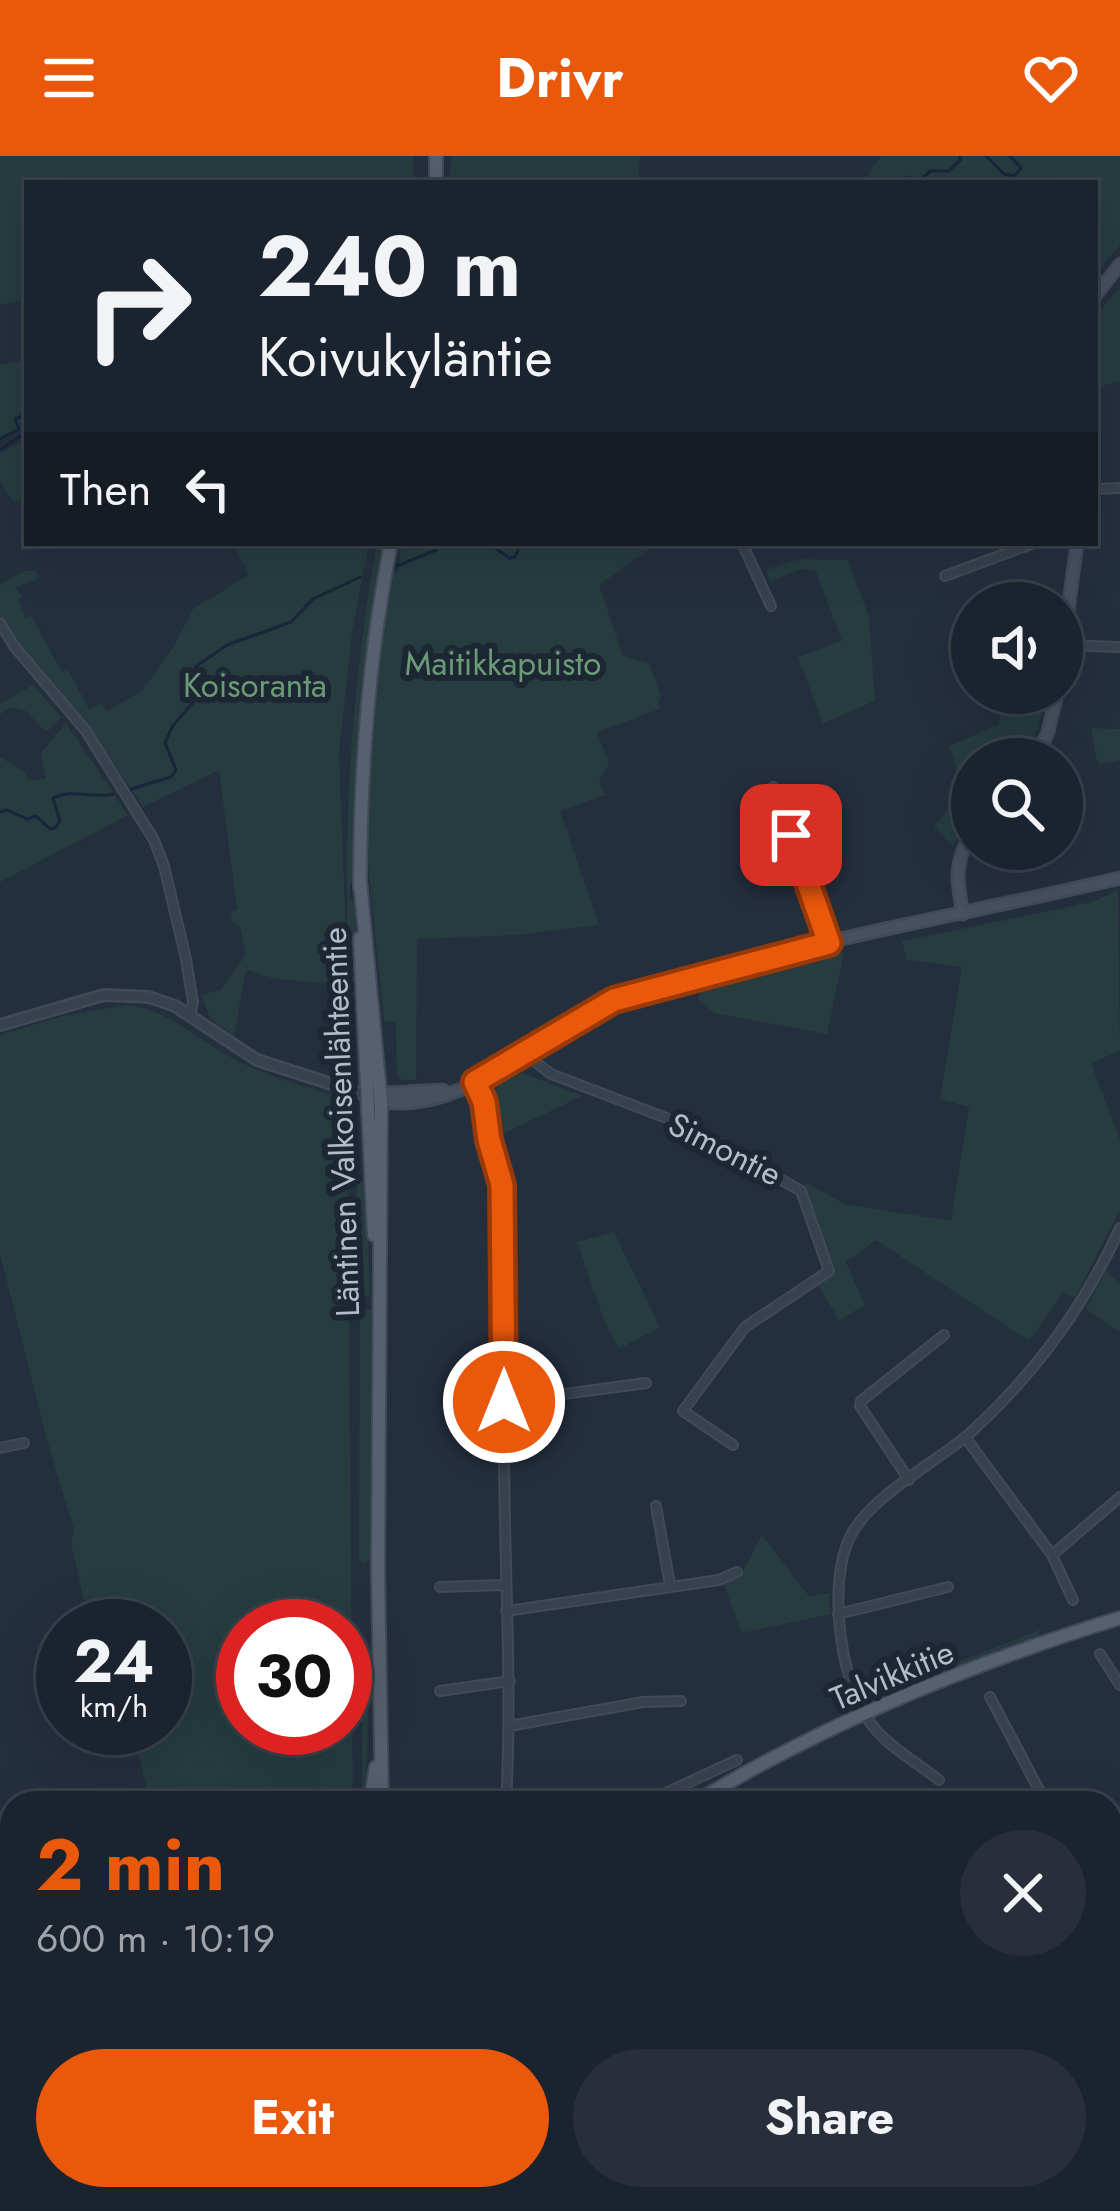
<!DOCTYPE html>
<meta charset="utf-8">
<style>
:root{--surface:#1b232e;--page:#282f3a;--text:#f1f3f6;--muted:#a0a4aa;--line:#39404a;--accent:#ea580c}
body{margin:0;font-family:Jost,sans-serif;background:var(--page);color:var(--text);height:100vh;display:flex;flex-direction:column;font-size:45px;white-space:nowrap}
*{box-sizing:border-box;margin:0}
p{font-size:39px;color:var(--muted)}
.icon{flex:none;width:66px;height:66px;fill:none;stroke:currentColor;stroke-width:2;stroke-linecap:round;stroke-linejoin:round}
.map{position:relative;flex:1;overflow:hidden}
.panel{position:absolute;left:0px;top:1635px;width:1122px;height:420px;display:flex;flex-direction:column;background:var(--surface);border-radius:36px 36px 0 0;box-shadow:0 12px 48px #0002,0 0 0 3px var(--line)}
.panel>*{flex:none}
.hud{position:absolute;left:24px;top:24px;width:1074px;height:366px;border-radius:0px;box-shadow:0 12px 48px #0002,0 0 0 3px var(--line);background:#1b232e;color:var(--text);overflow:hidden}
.controls{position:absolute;left:951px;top:426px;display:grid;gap:24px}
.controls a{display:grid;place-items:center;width:132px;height:132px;border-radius:50%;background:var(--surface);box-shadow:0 12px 48px #0002,0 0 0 3px var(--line);font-size:60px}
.speed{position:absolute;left:36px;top:1443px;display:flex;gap:24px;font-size:60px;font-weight:700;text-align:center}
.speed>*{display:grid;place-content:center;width:156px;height:156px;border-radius:50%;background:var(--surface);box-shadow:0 12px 48px #0002,0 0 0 3px var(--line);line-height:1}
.speed small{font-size:30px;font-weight:400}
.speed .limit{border:18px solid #d22;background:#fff;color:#111}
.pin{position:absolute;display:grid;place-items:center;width:102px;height:102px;color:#fff;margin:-51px;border-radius:24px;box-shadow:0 6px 18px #0006}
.me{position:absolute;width:132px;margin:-66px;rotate:0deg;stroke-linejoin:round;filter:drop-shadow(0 0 9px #0008)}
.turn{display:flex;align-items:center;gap:42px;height:252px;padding:0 36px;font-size:54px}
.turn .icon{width:156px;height:156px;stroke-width:2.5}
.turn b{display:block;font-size:84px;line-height:102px}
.then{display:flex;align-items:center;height:114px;padding:0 36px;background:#0003;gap:24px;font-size:45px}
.round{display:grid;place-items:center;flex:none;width:126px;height:126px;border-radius:63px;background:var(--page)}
.overview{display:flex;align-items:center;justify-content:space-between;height:204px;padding:0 36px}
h1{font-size:72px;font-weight:700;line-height:90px;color:var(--accent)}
.cta{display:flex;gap:24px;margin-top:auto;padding:24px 36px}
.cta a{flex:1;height:138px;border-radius:72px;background:var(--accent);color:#fff;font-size:48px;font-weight:700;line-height:138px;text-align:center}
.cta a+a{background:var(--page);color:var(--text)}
header{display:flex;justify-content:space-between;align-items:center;height:156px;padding:0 36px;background:var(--accent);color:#fff;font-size:54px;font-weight:700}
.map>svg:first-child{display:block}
</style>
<header><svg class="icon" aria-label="menu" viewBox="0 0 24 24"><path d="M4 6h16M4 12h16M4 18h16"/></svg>Drivr<svg class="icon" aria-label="heart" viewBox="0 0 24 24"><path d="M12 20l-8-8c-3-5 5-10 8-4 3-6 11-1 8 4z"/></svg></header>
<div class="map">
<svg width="1120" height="2055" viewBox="0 0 1120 2055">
<rect width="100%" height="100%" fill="#242f3e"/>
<path fill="#263c3f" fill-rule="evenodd" d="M0 0H413V27H27V144L0 149Z
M452 0H640L638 27H449Z
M882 0H1120V89L1095 119V27H868L870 14Z
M1120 131V225L1095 232V160Z
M27 204V271L0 284V208Z
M27 284V339L14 347 0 325V297Z
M233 387H369L352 476 339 597 348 832C316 823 280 829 250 814L245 817 234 880 210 862 201 839 221 834 246 798 240 770 232 765 231 756 237 754 219 614 143 651 87 567 10 476 0 459V429L24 415H36L40 422 16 431 22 440 18 443 25 462 31 459 62 516 68 514 89 553 102 547 107 555 142 535 173 492 193 453 249 419Z
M377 387H385L362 525 354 726 350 727V744L355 745 356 834C343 805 348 766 347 734 346 615 356 505 377 387Z
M402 387H659L599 429 623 500 649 507 661 541 658 543 660 553 597 576 609 608 599 625 605 639 560 655 599 769 516 779 417 783 416 924H402L397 919 396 866 384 865 369 719 367 660 371 570 391 417 398 415Z
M798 403 848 404 869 461 875 545 823 567 798 501 842 485 816 415 802 413 770 425 766 414Z
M33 529 61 561 49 574H44L26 555 12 551 0 558V548Z
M1007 537 1045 545 1038 573 1019 603H972V658L952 690 934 670 964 634 949 590 998 569Z
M66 567 128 659 0 726V601L25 616 28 624 46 623 41 597Z
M1091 572 1120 573V604L1101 608 1097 605Z
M1118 734 1120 895 1091 907 1120 984V1054L1075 1141 1063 1137 1029 1185 876 1084 846 1106 865 1149 839 1164 818 1129 835 1113 804 1026 845 1048 951 1065 969 951 940 943 962 811 907 804 902 785 1093 746Z
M844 797 827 878 714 857 698 843 702 831 750 817 812 808Z
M127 849C168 854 192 880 227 899 264 920 303 930 343 942L347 949 353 1647H150L132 1572H165V1470H95L86 1452 71 1387 74 1374 47 1284 0 1098V879L63 860ZM345 1470V1572H243V1470Z
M522 917 582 940 494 982C490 944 483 934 522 917Z
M356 1026H366L370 1140H358Z
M614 1076 660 1171 619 1193 605 1167 577 1086Z
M1106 1115 1120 1128V1176L1086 1153Z
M360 1154H371L373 1399 365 1408 359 1405Z
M762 1379 809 1440 829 1437 830 1458 742 1477 723 1426 740 1421Z
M1040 1474 1038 1482 886 1537 885 1534Z
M370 1518 366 1632H362V1519Z"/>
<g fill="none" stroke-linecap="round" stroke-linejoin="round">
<path stroke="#17263c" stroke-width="3" d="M986 0 1004 18 1014 20 1021 12 1010 0
M900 27 905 21 921 24 930 15H949L961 3 959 0
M0 283 19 273 15 263 27 258
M0 294 22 279
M489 387 509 402 515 401 521 387
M397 410 436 394 440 387
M128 634 171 621 176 614 165 587 172 571 196 543 195 511 227 489 291 466 313 443 360 421
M0 656 7 654 27 663 36 660 50 673 55 672 60 665 53 642C75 632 91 643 113 638"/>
<g stroke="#414a57" stroke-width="12">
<path id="minor" d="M1095 333 1120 332
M742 387 771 450
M945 420 1034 387
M0 467 14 490 86 575 154 684 164 710 186 803 193 846 190 860
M1063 489 1120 491
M773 631 828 785
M524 897 551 918 690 971 801 1035 829 1115 745 1171 683 1255 733 1289
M475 926 484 946 489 984 502 1029 504 1246 646 1227
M504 1269C503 1395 513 1521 506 1647
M965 1281 1052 1399 1073 1444
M0 1292 24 1287
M909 1324 860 1250 861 1245 944 1179
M656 1350 670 1429
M1052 1399 1120 1341
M440 1431 504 1429
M506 1455 719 1424 737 1416
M838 1458 948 1431
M1100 1498 1120 1529
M440 1535 510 1525
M990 1541 1046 1647
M509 1570 643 1546 681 1545
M939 1624C919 1608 891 1592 875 1573 840 1532 826 1427 851 1379 871 1340 935 1307 969 1278 1033 1220 1084 1151 1120 1072
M644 1647 737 1604
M0 1700 12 1723
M1110 1704 1120 1713
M1110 1844 1120 1852
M1110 1868 1120 1861
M0 1876 12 1870
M0 2010 12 2005
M1110 2031 1120 2039
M151 2043 154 2055
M388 2043 391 2055
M741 2043 758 2055
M770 2055 779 2043
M962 2055 971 2043"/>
</g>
<g stroke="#414a57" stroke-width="14">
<path id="tertiary" d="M0 869 104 839 149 841 175 850 257 904 366 939"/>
</g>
<g stroke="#414a57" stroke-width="15">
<path id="secondary" d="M1095 140 1120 108
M1062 499 1077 387
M1035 603 1048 576 1057 537
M963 758C957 727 953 705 972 678
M372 938 443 934
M378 945C467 961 536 877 610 846 646 831 687 823 725 812 855 776 989 753 1120 722
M609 2043 619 2055
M622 2043 631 2055"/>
</g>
<g stroke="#414a57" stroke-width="16">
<path id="primary" d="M436 0V27
M360 724 381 947 378 1415 382 1647
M360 732C360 614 368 502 391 387
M360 782 374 1079
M370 1647 376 1611
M694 1647C825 1567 973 1507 1120 1462
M242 2055 262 2043"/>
</g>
<use href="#minor" stroke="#38414e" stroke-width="8"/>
<use href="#tertiary" stroke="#38414e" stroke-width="9"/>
<use href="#secondary" stroke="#465061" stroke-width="10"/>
<use href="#primary" stroke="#56606e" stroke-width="12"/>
</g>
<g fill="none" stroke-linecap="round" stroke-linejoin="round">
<g stroke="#983908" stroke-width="30">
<path id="route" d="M504 1246 502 1029 489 984 484 946 475 926 614 844 829 787 791 679"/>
</g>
<use href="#route" stroke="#ea580c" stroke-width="21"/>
</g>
<g text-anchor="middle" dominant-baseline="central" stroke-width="12" stroke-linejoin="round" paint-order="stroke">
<g font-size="33" fill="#6b9a76" stroke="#1d2633">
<text x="503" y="507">Maitikkapuisto</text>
<text x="255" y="529">Koisoranta</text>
</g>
<g font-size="33" fill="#b4bcc9" stroke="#1d2633">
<text transform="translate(341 966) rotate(-92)">Läntinen Valkoisenlähteentie</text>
<text transform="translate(725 993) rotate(27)">Simontie</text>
<text transform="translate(892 1519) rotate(-23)">Talvikkitie</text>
</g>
</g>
</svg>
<div class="controls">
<a><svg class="icon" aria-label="sound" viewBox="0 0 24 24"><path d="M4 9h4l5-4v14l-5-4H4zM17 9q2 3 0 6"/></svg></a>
<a><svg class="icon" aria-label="search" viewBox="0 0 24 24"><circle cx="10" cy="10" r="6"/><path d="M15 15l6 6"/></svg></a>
</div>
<div class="speed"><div>24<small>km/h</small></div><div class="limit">30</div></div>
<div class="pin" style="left:791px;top:679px;background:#d93025"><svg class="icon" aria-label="arrive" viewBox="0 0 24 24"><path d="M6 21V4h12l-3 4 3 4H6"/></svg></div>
<svg class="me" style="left:504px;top:1246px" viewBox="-20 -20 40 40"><circle r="17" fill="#ea580c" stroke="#fff" stroke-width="3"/><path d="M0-11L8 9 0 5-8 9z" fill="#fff"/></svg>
<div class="hud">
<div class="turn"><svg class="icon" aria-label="right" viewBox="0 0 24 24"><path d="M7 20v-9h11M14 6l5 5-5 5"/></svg><div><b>240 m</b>Koivukyläntie</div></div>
<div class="then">Then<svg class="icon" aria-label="left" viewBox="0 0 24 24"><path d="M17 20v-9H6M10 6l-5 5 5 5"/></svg></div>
</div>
<section class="panel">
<div class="overview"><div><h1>2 min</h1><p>600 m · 10:19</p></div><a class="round"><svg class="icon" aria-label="close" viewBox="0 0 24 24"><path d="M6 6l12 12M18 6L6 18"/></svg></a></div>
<div class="cta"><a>Exit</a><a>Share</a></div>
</section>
</div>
